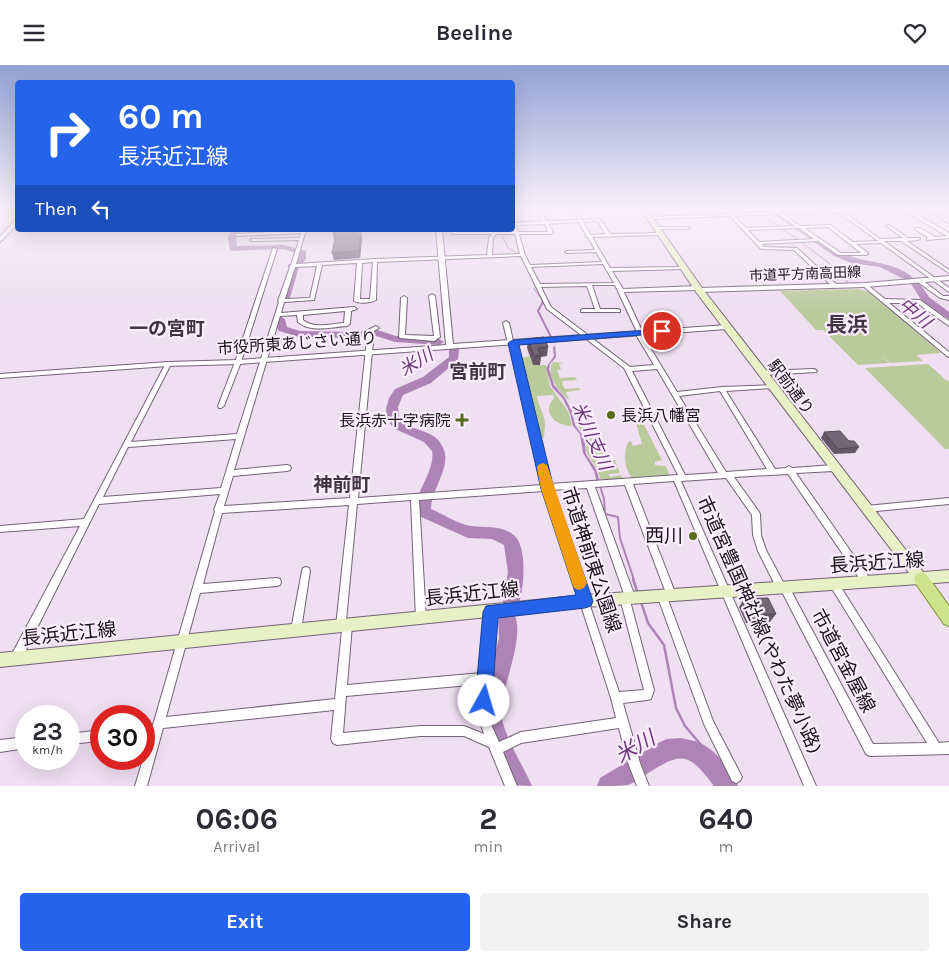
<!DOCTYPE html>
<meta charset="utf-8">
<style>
:root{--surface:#fff;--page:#f2f2f3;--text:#2b2b33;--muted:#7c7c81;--accent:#2563eb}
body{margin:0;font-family:Karla,"Noto Sans JP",sans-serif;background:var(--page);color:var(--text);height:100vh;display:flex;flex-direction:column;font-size:19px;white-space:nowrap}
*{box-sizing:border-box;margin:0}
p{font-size:16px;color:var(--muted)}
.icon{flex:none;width:28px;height:28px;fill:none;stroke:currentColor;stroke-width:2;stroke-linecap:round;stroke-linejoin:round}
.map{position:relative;height:721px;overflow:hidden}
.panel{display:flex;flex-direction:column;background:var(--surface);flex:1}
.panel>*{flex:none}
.guide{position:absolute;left:15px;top:15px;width:500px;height:152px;border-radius:5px;box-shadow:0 5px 20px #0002;background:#2563eb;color:#fff;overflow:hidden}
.speed{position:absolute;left:15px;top:640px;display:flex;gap:10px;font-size:25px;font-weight:700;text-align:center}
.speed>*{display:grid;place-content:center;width:65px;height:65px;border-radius:50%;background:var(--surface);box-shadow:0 5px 20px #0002;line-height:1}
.speed small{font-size:12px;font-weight:400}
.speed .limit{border:8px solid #d22;background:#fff;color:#111}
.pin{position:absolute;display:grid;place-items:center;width:42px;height:42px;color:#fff;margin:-21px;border:2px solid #fff;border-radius:50%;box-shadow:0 1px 5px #0007}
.me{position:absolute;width:55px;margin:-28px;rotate:6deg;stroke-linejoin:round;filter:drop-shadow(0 0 4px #0008)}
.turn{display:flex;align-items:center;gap:18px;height:105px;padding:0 20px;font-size:22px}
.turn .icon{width:65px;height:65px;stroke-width:2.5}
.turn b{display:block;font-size:35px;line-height:42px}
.then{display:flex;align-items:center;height:48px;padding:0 20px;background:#0003;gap:10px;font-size:19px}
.eta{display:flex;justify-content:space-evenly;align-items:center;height:85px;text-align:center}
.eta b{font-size:30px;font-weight:700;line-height:35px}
.action{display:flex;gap:10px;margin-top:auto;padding:10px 20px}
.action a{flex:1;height:58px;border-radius:5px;background:var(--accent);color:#fff;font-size:20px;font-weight:700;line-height:58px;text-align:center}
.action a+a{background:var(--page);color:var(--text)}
header{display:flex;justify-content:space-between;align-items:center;height:65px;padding:0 20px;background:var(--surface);font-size:22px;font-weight:700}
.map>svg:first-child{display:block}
</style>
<header><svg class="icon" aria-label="menu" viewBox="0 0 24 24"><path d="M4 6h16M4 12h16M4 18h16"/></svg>Beeline<svg class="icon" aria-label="heart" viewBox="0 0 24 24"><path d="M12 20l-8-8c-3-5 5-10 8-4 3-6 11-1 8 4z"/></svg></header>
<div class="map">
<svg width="949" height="721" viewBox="0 0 949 721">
<rect width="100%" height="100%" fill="#f0def3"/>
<path fill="#bbca9b" d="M858 224 869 227 941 288 916 290 923 296 890 298 881 290 889 298 858 300 823 265H816L780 226Z
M529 291 533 300H546L550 321 569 348 572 361C557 361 540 348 554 333L553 330 537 331C538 341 545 349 545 360 545 364 544 369 544 373L539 375 521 293Z
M553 297 564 298 559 299 561 304 557 305 560 313 575 312 577 315 563 316 562 318 565 324 579 323 580 325 566 327 569 335C560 328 544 309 553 297Z
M928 299 946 315 949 316V384H945L865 303Z
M581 357C591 363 589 376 597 383 601 386 604 384 607 390L603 391 604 395H615L620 408 609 409 610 412 621 410 624 415 601 416 597 404 587 388 584 370 576 358Z
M636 358H643L662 395 655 397V400L666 401 670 411 633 414C624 404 623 389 628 377L631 376 633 381 642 379Z"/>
<path fill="#ae84b6" d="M555 281 556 292 550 299 549 304 554 320 565 333 572 346 575 360 584 372 586 389 596 404 600 417H597L594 406 583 388 580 369 573 361 570 348 563 334 552 322 546 303 554 291 553 282Z"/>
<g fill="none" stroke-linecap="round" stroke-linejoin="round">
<path stroke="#ae84b6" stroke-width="1" d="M755 143 759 147
M763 151 780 162
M782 164 799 175
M502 170 508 183 519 189
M801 177 829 198 839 211 848 217
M536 220 534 224 543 236
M865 223 881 236"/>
<path stroke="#ae84b6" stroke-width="2" d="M542 235 543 237 538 246 551 272
M880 235 935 281
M600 421 604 434 605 449 618 452 620 473 634 515"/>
<path stroke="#ae84b6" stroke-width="2.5" d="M633 514 637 526
M641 537 648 558 664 580 676 643 685 661 736 721"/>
<path fill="#ae84b6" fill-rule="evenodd" d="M765 143H774C796 158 818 177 842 188 864 199 894 195 913 213L912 215H906L880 202 851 198 834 191Z
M232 165H240L236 172 237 181 284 180 306 186V194L299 202 289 236H283L281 234 291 202 298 194 299 189 283 184 230 186 228 172Z
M916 216 919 217 929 232 949 247V254L922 236 911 219Z
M280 251 285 254 287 262 300 266 353 267 374 264 396 271 439 274 444 277 439 280 395 277 373 270 353 273 299 272 279 266 275 259V254Z
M454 281 459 284 458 295 431 318 403 330 398 342 399 353C409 367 432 363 441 379 455 400 431 422 431 444 443 449 458 459 471 461 485 463 504 460 515 471 528 484 524 529 517 544L512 546C528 564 503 620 501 643 499 663 524 702 532 721L508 720 484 662 481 644 499 573 498 552 501 546 506 544 503 538 508 507 504 480 492 474 468 473 419 451C409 431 436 409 432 386L424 377 393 363 387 353 386 344 389 333 395 324 423 312 449 292V284Z
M681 673C689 675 698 676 704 680 718 688 732 706 738 721H714C688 686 681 687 645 710 640 713 634 718 628 720 620 721 606 721 597 721L600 713 660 677 667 674Z"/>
<g stroke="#736376" stroke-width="2">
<path id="minor" d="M538 143H542L546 156 578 155 571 143H575L582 155 600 154 610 169 662 168V170H660L592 172 610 203 683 202 685 203 683 204 612 206 623 224 698 221 701 223 698 225 624 227 643 268 642 269 677 327 722 322 774 320 775 321 774 322 772 323 726 326 775 404 786 403 789 401 792 403 834 400 837 401 838 403 837 405 834 406 796 408 870 514 871 517 870 520 867 521 864 520 788 409 734 412 759 447 760 449 761 470 766 485 784 519 788 520 873 679 927 678 831 522 830 519 831 516 834 515 837 516 939 678 949 677V689L870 691 866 689 782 527 778 526 758 486 753 470 752 450 726 413 681 416 816 721H804L674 416 633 419 676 530 674 533 671 534 667 532 713 656 742 712 740 716 736 718 732 716 704 659 657 530 659 527 662 526 666 528 625 420 595 422 635 532 633 535 630 536 654 625 651 634 647 635 623 638 640 698 649 721H637L628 698 619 663 521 678 503 687 517 721H505L489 682 464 671H420L337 680 333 678 331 674 334 645 163 663 147 721H135L150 671H144V661L153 660 215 446 214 445 220 429 99 439 20 597 16 598 12 597 11 593 12 589 80 461 0 467V461L84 454 166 298H170L171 299 131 377 237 369 279 237 278 236 290 202 289 201 291 200 299 175 252 176 250 175 252 174 299 173 301 168 237 171 235 170V169L306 165 296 199 375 194 487 190 489 173 492 169H452L451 165H455L456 167H514L512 163V153L515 158 542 156ZM598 156 605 169 591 170 583 157ZM579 157 586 170V171L588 172 595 185 567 186 565 187 567 188 596 187 602 197 530 200 525 190 519 169H551L553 168 549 159ZM544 159H545L548 167H518L516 160ZM496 169H515L520 189 492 190 493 173ZM521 191 547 244 624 303 678 410 550 419 516 278 513 276 509 258 506 256 503 258 508 278 510 280 542 420 358 433 374 266 379 263 376 261 368 265 350 433 224 441 233 411 287 406 290 405 291 403 290 401 287 400 234 405 280 251 297 250 298 257C311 268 331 262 347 261L350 259 351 246 357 244 354 242 281 248 284 237 314 235 322 200 357 198 354 236C359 239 371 238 376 235L377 197ZM373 197 370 234H360L362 198ZM603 199 614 218 540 219 531 202ZM317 201 310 233 285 234 295 202ZM592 220H615L637 267 635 268 654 300 630 302 551 242 541 222 587 221 595 244H583L581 245V247H620V245L618 244H600ZM345 246 344 258C331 259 314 264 303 255V250ZM657 304 718 408 685 410 632 306ZM720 326 767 404 726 407 679 331ZM236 374 221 423 103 432 128 382ZM587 423 624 529 622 530 620 533 644 625 619 627 551 425ZM544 426 611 633 616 653 521 667 499 677 490 657 489 647 496 547 494 544 491 543 488 544 486 547 482 608 347 620 352 560 350 557 346 556 357 439 411 435 416 554 418 557 421 559 424 557 426 554 419 435ZM349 440 336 561 338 564 342 565 335 634 166 652 200 528 277 521 280 520 281 517 280 514 277 513 203 519 222 448ZM481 619 479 647 480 657 484 669 464 661H420L343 668 346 631Z
M722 143H727L732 149 775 147 769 143H774L780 147 835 145 833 143H838L880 174 903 173 886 161 889 160 908 173H920V174L918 175 907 176 949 205V208L901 176H884L949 223V227L881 178 856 179 868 188V189L866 190H838L818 176 762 179 764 182 797 183 837 220V222H833L794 185 761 184 730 151 650 154 648 153 650 152 728 149ZM838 147 878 176 853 177 830 160 800 161 783 149ZM778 149 795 161 746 163 734 151ZM828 162 861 188H841L804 163ZM799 163 814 174 759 177 748 165Z
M902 143H906L949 168V173L927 175V173H929L916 165V163H920L935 172 947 171 903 145Z
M924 143H930L949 155V158Z
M655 162H688L690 163 688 164H657L655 163Z
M273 183 277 184 241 297 224 341 221 343H219L218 341 235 297Z
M918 215H922L943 231H949V235L940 233 918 217Z
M865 218 885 234 920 235 949 256V261L917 238H889L949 287V292L947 291 863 221V219Z
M432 229 435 231 440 272 434 276 400 273 399 272 401 233 404 231 407 233 405 270 434 271 429 231Z
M814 304 816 305 817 306 816 307 762 310 759 308 762 306Z
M949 433V439L866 447 863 446 862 444 863 442 866 441Z
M306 502 309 503 310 506 301 565 299 568 296 570 293 568 291 565 302 506 303 503Z
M101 665V676L69 679V669Z
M26 672V683L0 687V675Z"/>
</g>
<g stroke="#736376" stroke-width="2">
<path id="tertiary" d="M865 143H922L838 148 835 146 838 144Z
M16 154H18V159L0 177V172Z
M436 165H442L453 279 727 260 731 262 727 264 238 299 168 301 0 313V309L168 297 238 295 446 280Z
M949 211V215L865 222 699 227 696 225 699 223 865 218Z"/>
</g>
<g stroke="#736376" stroke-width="2">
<path id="secondary" d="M640 143H646L702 223 923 507 949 505V517L585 542 0 602V588L585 530 909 508 696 227Z"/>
</g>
<g stroke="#7a8e31" stroke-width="2">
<path id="primary" d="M921 507 926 509 949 541V561L944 559 916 519 914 514 916 509Z"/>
</g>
<use href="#minor" fill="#fff" fill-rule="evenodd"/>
<use href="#tertiary" fill="#fff" fill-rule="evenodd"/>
<use href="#secondary" fill="#e7f1c5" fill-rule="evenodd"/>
<use href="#primary" fill="#cee38b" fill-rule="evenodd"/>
</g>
<path fill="#655767" d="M334 165H356V168L362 174 360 193 334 195 332 188 335 176H334L333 169Z
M528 274 548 282 547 291 541 292 540 300H533L527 283Z
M824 367 849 376 859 382 855 388 834 389 821 373Z
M744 534 776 549 770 557 746 558 739 542Z"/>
<path fill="#524754" d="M361 168 362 174 360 193 359 186Z"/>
<path fill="#756578" stroke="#524754" d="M334 165H355L354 168H361L359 186 332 188 336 169H333Z
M544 272 548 282 538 283 541 290 534 291 528 274Z
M840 366 849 376H854L859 382 838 384 824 367Z
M768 533 776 549 751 550 744 534Z"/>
<linearGradient id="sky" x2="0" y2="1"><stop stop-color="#91a1d4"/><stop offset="0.59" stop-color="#f8f0fa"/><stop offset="1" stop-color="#f8f0fa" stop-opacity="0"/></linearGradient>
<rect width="949" height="244" fill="url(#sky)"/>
<path fill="#2563eb" stroke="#184099" d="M662 264 666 265V268L519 280 554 424 593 536 591 541 585 543 498 553 492 636 490 642 484 645 477 642 475 636 483 547 486 541 576 530 541 424 508 278 513 275Z"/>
<path fill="#f59e0b" d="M543 398 547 400 587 518 584 523 579 525 574 523 572 518 541 424 537 403 538 400Z"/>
<g fill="#586b18" stroke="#fbecfe" stroke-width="2">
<circle cx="611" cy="350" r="5"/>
<path d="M459.5 347.5h5v5h5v5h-5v5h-5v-5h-5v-5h5z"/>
<circle cx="693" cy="471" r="5"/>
</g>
<g text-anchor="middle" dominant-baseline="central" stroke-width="4.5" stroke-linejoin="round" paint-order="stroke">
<g font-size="14" fill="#19131a" stroke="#fbecfe">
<text transform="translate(805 209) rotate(-2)">市道平方南高田線</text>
</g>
<g font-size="16" fill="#19131a" stroke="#fbecfe">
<text transform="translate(297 278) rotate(-4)">市役所東あじさい通り</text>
<text transform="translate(791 322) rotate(53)">駅前通り</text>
</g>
<g font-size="16" fill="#19131a" stroke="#fbecfe" text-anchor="start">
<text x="621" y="350">長浜八幡宮</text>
<text x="451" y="355" text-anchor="end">長浜赤十字病院</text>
</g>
<g font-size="18" font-style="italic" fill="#6d3878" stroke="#fbecfe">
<text transform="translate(915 248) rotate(40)">中川</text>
<text transform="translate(416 297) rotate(-31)">米川</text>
<text transform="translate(592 371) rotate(66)">米川支川</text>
</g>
<g font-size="19" font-weight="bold" fill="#413344" stroke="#fbecfe">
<text x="167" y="264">一の宮町</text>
<text x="478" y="307">宮前町</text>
<text x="342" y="420">神前町</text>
</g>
<g font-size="19" fill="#19131a" stroke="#fbecfe" text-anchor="end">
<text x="683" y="471">西川</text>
</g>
<g font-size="19" fill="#19131a" stroke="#fbecfe">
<text transform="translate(591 495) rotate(72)">市道神前東公園線</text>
<text transform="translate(877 498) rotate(-4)">長浜近江線</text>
<text transform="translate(472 529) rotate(-6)">長浜近江線</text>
<text transform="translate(759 560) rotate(66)">市道宮豊国神社線(やわた夢小路)</text>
<text transform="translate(69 569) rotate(-6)">長浜近江線</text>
<text transform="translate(843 596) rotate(62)">市道宮金屋線</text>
</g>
<g font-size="21" font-weight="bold" fill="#413344" stroke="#fbecfe">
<text x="847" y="260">長浜</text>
</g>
<g font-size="21" font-style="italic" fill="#6d3878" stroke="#fbecfe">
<text transform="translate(635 682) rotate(-30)">米川</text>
</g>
</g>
</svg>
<div class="speed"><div>23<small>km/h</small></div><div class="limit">30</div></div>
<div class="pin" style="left:662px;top:266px;background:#d93025"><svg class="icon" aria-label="arrive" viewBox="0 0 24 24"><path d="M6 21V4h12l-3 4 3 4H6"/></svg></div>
<svg class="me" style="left:484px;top:636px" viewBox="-20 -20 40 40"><circle r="19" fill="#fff"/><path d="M0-13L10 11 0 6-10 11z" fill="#2563eb"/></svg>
<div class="guide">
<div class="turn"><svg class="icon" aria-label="right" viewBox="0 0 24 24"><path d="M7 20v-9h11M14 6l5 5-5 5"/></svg><div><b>60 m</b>長浜近江線</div></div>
<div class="then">Then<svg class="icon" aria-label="left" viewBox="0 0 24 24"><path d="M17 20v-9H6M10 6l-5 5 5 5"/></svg></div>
</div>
</div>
<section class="panel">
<div class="eta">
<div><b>06:06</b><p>Arrival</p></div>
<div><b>2</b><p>min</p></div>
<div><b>640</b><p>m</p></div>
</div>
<div class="action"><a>Exit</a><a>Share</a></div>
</section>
